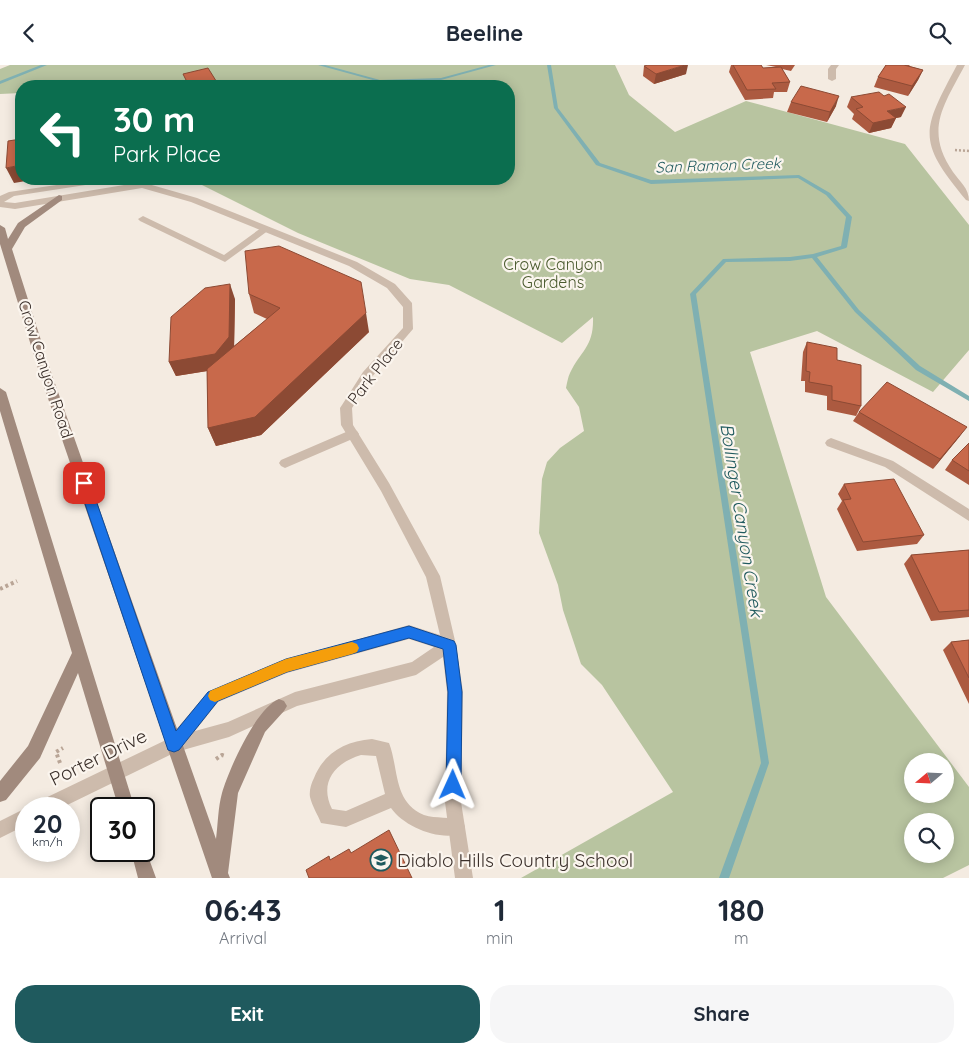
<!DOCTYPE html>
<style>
:root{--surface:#fff;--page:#f6f6f7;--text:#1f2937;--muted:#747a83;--accent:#1f5a5e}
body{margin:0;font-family:Quicksand,sans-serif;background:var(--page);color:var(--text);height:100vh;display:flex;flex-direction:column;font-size:19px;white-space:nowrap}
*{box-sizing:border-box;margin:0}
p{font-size:16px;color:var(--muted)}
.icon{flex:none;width:28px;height:28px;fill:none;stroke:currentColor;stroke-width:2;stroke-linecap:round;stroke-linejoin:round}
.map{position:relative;height:813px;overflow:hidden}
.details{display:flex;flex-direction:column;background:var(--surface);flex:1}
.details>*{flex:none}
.banner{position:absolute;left:15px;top:15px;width:500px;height:105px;border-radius:20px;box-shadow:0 2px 12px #0003;background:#0b6e4f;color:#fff;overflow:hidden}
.needle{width:32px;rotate:251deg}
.buttons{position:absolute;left:904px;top:688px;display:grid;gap:10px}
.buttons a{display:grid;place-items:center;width:50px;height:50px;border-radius:50%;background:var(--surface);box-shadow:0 2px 12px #0003;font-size:25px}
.speed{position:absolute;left:15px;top:732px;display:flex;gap:10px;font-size:25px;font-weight:700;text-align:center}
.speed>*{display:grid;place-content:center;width:65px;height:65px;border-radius:50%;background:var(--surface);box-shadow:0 2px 12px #0003;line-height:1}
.speed small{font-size:12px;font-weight:400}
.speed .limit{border:2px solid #111;border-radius:8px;background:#fff;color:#111}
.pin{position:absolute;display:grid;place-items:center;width:42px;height:42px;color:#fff;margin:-21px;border-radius:10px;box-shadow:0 2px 8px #0006}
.me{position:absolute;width:55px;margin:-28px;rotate:1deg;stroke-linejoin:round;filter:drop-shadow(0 0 4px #0008)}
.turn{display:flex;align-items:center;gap:18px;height:105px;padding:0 15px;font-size:22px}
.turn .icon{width:65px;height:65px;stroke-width:2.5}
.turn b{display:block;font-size:35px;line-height:42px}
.eta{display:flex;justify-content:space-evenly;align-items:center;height:85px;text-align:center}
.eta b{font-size:30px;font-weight:700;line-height:35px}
.action{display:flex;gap:10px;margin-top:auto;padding:10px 15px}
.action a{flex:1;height:58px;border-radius:20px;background:var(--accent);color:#fff;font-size:20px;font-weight:700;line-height:58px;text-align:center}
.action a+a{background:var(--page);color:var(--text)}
header{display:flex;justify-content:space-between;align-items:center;height:65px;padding:0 15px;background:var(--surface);font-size:22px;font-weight:700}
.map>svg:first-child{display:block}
</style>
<header><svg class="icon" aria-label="back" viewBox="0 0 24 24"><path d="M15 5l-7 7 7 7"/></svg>Beeline<svg class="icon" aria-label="search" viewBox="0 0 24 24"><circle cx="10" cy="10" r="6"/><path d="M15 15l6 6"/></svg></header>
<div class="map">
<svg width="969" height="813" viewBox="0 0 969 813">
<rect width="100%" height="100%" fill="#f4ebe1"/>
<path fill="#b8c4a0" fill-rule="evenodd" d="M10 0H615L629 30 675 67 746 36 905 79 969 160V285L933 327 817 266 750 287 826 532 969 722V800L943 813H521L673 727 602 620 581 599 563 545 558 520 539 468 542 414 547 397 560 383 584 366 579 342 566 323C567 318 568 312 570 308 581 285 594 282 593 252L562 278 449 220 410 214 298 168 190 114H509V21H21V28L0 29V4ZM912 696H945V729H912ZM912 756H945V789H912Z"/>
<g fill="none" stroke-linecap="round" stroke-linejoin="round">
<path fill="#7fb0b2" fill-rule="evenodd" d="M41 0H47L0 19V16Z
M318 0H325L380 15 441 13 489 0H496L441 15 380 17Z
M547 0H551L558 43 600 98 651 115 799 110 830 128 852 152 847 182 846 183 817 192 859 245 920 301 969 331V336L916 305 855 247 812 193 790 196 726 197 696 229 769 698 729 813H719L761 698 690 229 723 194 790 192 813 189 841 181 846 152 826 130 798 113 651 119 596 100 554 43Z"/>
<path stroke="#b9a596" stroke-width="2.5" stroke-dasharray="2 2" stroke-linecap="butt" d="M955 85 969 86"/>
<path stroke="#b9a596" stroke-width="4" stroke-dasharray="3 3" stroke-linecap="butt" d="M0 524 17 516
M216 694 222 690 225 691
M60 698 56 687 63 683"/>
<path fill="#cdbbac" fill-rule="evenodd" d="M143 151 224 190 261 163 264 162 269 165 225 197 140 156 138 154Z
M353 364 357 366 359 369 357 372 285 403 281 401 279 398 281 395Z
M372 674 389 678C399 704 393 737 424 750 436 754 450 751 463 756L465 762 463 768C441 777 404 762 391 743L346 762 321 758C318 750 312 741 310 732 309 726 311 719 314 713 324 688 345 676 372 674ZM361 690 376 691 385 729 346 746 332 744C319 718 334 698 361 690Z"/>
<path fill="#cdbbac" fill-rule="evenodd" d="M831 0H839L836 4V14L832 16 828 14V4Z
M957 0H965C944 40 924 65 953 107 960 117 969 123 969 136L966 135C916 75 922 66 957 0Z
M97 114H131L197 133 357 197 395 219 412 238 413 264 371 313 352 343 353 360 389 418 440 511 456 580 463 627 461 737 473 813H455L445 737 447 627 443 592 416 610 297 641 229 672 176 687 59 744H33L35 738 168 674 208 627 281 596 409 560 440 570 426 512 381 426 341 360 340 343 342 340 363 307 403 263V242L387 223 349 201 191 137 142 123 15 144 0 142V131L9 127ZM118 115 130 119 15 138 4 137 14 131ZM409 574 434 582 412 597 295 627 228 657 195 666 218 637 287 608Z
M831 373 893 396 969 444V456L885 402 827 381 825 378 827 375Z
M26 743 28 744H26V760L0 773V756Z"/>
<path fill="#a18a7d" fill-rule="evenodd" d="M59 130 62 131V135L25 162 12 184 52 310 216 774C218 759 218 742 222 728 229 704 256 643 279 634L284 636 287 641 284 646 265 667 238 728 228 808 230 813H212L40 310 0 179V160L5 163 8 174 18 158Z
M0 323 6 327 135 744H119L78 608 40 693 6 735 0 737V716L28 681 72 588 0 346Z
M144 780 156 813H138L131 786H144Z"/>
</g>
<path fill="#ac5a40" d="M731 0H761L763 3 776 2 766 0H795L791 6 782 4 790 17 787 27H774L773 33 745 35 729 7Z
M886 0H910L909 1 923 5 918 15 908 31 874 22 878 12Z
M644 1 686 9 654 19 643 11Z
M851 32 901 52 896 53 891 63 869 68 852 54 854 49 847 42Z
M791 37 836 41 827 57 787 47Z
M249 229 369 267 261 370 216 381 208 363 207 306 176 311 169 297 235 234 234 281 267 254 254 248Z
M807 277 837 295 861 341 856 351 827 345V331L805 327V316H801L803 287Z
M859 347 960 371 933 404 853 356Z
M969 378V420L945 405 952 395Z
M844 419 924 470 917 479 857 486 837 444 842 436 838 429Z
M969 485V552L931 556 904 499 911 490Z
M969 575V639L943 585 951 577Z"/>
<path fill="#8c4a34" d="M685 0H688L686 9 654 19 656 9Z
M923 5 918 15 908 31 912 21Z
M201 18 202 21H188Z
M839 31 836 41 827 57 830 47Z
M906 42 901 52 896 53 891 63 869 68 873 58 887 46Z
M21 100V114H38L14 118 6 103Z
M230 219 235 234 234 286 220 304 176 311 169 297Z
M366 248 369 267 261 370 216 381 208 363Z
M967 362 960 371 933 404 940 394Z"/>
<path fill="#c8694b" stroke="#8c4a34" d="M648 0H685L656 9 644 1Z
M733 0H761L763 3 781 2 790 17 772 18 776 24 747 25Z
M886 0H904L923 5 912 21 878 12Z
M208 3 218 19 210 21H203L201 18 188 21H185L183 18 187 17 183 9Z
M801 21 839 31 830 47 791 37Z
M879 27 884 31 889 29 906 42 887 46 896 53 873 58 856 44 863 42 851 32Z
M21 74V100L6 103 8 76Z
M279 181 361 217 366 248 255 352 208 363 207 304 280 243 249 229 245 186Z
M230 219 229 272 215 289 169 297 171 252 205 223Z
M807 277 837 283V295L861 300V341L832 335V321L809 317 810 307 806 306Z
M887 317 967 362 940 394 859 347Z
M969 378V406L952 395Z
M894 414 924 470 863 477 843 435 851 434 844 419Z
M969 485V545L939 547 911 490Z
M969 575V613L951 577Z
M389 765 412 813H309L306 805 329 791 330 795 349 784 351 788Z"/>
<path fill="#1a73e8" stroke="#114b97" d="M84 414 90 418 176 666 208 627 286 594 409 561 454 576 456 580 462 627 461 720 458 725 453 727 448 725 446 720 448 627 443 584 409 573 287 607 218 636 179 685 174 687 168 685 78 418Z"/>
<path fill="#f59e0b" d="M352 577 357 579 359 583 357 587 352 589 287 607 215 637 210 635 208 631 210 626 286 594Z"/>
<defs>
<g id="school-ring" transform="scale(1.125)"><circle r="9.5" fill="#fbf5ee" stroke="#1f5a5e" stroke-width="1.5"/><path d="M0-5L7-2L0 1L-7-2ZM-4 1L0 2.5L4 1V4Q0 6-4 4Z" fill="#1f5a5e"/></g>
</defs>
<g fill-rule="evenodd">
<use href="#school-ring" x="381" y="795"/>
</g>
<g text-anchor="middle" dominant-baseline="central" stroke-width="4.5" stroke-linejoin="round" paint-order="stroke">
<g font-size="15" font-style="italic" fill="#1f5a5e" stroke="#fbf5ee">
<text transform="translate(718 100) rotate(-2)">San Ramon Creek</text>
</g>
<g font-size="16" fill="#4a5a2e" stroke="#fbf5ee">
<text x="553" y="199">Crow Canyon<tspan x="553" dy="18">Gardens</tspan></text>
</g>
<g font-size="16" fill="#3b302b" stroke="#fbf5ee">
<text transform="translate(46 304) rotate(72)">Crow Canyon Road</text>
<text transform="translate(375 306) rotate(-52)">Park Place</text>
</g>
<g font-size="18" font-style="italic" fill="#1f5a5e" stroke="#fbf5ee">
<text transform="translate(742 455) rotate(81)">Bollinger Canyon Creek</text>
</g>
<g font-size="19" fill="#3b302b" stroke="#fbf5ee">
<text transform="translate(98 692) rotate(-26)">Porter Drive</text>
</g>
<g font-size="19" fill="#3b302b" stroke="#fbf5ee" text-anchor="start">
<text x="397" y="795">Diablo Hills Country School</text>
</g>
</g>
</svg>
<div class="buttons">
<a><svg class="needle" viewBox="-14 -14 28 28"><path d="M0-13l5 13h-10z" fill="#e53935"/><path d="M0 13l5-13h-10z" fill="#747a83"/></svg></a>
<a><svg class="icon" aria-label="search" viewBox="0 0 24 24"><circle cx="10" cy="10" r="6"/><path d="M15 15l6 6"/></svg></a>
</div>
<div class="speed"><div>20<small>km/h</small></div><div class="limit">30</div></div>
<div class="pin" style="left:84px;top:418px;background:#d93025"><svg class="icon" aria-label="arrive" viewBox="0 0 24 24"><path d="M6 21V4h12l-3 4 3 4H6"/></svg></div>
<svg class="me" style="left:453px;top:720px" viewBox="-20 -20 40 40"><path d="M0-17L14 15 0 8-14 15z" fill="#1a73e8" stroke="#fff" stroke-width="4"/></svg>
<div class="banner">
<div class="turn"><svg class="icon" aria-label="left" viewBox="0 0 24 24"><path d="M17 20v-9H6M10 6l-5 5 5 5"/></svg><div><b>30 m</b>Park Place</div></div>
</div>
</div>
<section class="details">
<div class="eta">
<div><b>06:43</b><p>Arrival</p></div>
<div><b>1</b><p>min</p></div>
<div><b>180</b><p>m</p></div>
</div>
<div class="action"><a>Exit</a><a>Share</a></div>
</section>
